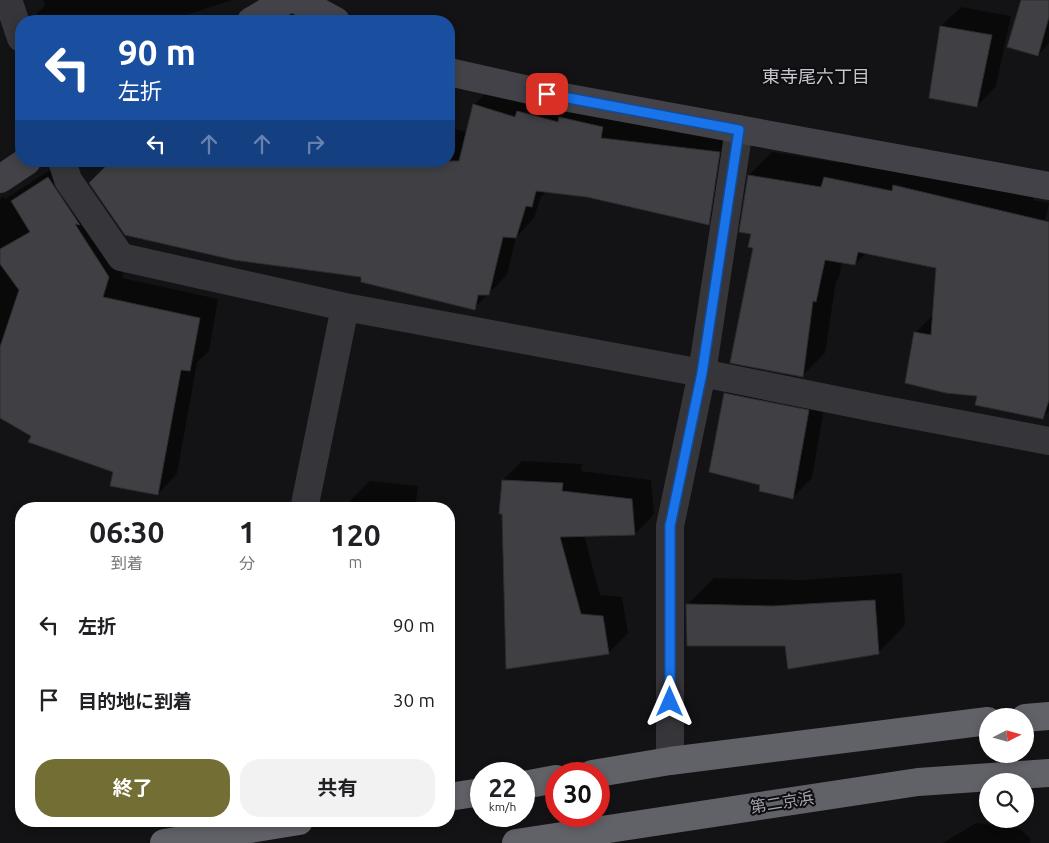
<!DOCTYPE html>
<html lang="ja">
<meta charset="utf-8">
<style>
:root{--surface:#fff;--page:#f2f2f2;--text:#202124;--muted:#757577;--accent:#736e33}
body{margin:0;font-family:Ubuntu,"Noto Sans JP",sans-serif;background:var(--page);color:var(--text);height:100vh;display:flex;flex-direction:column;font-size:19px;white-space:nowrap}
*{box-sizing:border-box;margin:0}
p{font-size:16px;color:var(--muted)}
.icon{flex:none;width:28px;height:28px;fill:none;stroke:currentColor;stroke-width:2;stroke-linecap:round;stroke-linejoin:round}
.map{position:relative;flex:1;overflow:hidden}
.sheet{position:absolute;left:15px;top:502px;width:440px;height:325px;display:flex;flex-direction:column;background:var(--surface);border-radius:20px;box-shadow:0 2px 8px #0003}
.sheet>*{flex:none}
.top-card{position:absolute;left:15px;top:15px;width:440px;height:152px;border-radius:20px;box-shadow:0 2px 8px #0003;background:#1a4fa0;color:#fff;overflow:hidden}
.needle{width:32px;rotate:84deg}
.fabs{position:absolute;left:979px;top:708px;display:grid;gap:10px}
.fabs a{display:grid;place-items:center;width:55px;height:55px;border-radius:50%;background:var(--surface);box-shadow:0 2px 8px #0003;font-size:25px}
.speed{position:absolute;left:470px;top:762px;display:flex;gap:10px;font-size:25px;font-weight:700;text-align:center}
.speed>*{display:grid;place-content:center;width:65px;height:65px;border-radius:50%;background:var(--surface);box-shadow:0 2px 8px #0003;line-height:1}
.speed small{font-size:12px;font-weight:400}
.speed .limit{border:8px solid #d22;background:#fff;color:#111}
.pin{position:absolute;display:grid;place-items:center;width:42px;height:42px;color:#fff;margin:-21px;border-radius:10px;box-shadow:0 2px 8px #0006}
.me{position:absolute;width:55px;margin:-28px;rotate:0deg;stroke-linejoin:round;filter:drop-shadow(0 0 4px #0008)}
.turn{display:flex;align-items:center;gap:18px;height:105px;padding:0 20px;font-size:22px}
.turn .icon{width:65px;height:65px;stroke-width:2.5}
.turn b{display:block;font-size:35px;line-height:42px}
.lanes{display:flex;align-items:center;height:48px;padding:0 20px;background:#0003;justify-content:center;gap:25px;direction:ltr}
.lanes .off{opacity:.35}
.eta{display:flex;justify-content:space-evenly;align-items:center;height:85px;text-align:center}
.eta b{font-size:30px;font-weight:700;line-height:35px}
.cta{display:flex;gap:10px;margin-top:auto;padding:10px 20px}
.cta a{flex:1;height:58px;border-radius:20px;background:var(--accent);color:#fff;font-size:20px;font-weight:700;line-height:58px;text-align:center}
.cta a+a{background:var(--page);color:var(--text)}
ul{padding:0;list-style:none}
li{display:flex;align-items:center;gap:15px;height:75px;padding:0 20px}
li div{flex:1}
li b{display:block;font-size:19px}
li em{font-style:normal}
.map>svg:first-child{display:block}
</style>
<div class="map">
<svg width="1049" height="843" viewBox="0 0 1049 843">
<rect width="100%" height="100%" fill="#131214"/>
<path fill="#0007" d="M43 0H232L168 21H38L35 15 45 6Z
M1023 0H1049V43L1038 55Z
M961 7 1011 16 996 86 977 106 941 26Z
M493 86 737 134 727 205 708 223 587 196 547 191 541 197 534 218 516 237 507 275 474 308 449 161V128L468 132 474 105Z
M772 152 840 163 848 155 1035 190 1033 200 1049 203 1041 239 1049 240V411L1043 417 978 395 916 332 934 314 937 267 866 253 855 264 842 262 839 277 836 281 825 353 802 376 754 247 752 233 749 175Z
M64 161 127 257 122 278 218 299 209 351 197 362 177 474 158 494 114 471 33 435 0 416V199L4 196 5 199Z
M745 375 827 391 812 478 793 497 761 484 725 394Z
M522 461 582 464 581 471 651 480 654 514 635 534 584 535 600 595 622 597 628 633 608 653 507 668 503 480Z
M370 481 418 486 415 509H349L350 501Z
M902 573 905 625 878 653 786 645 687 605 714 578 801 580Z
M976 823 1019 828 1031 839 1030 843H943Z"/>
<path fill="#403f43" stroke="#2d2d2f" d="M1021 0H1049V17L1038 56 1007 47Z
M940 26 992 35 977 107 929 98Z
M473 104 515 117 517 111 558 122 559 117 603 127 601 138 720 152 709 225 587 197 536 191 532 207 526 206 516 238 503 237 489 295H478L475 310 361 282V277L234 260 125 235 89 183 111 161H459Z
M748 175 821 187 824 177 892 191 893 185 1049 222V400L1043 419 975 405 977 396 946 393 905 383 914 332 931 335 936 268 858 252 855 265 825 260 816 302 813 301 803 377 730 363 753 248 748 247 751 234 739 232Z
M48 177 80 225 75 224 109 277 103 297 200 318 190 371 181 370 158 495 110 486 113 472 28 442 31 436 0 418V347L19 290 0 264V249L30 232 11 201Z
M724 393 809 410 793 499 759 491 760 485 709 472Z
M502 480 563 483 562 491 632 499 635 535 560 537 581 614 603 616 609 654 506 669 502 514H499Z
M875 600 879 654 788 669 785 646H687L686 604 773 606Z"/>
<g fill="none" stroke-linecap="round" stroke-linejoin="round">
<path stroke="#36363a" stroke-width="28" d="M8 0 21 38
M62 161 68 180 121 257 345 307 702 373 875 408 1049 441
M304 509 345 307
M670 761V526L702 373 739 129"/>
<path stroke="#424248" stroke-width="28" d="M297 0 336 21
M251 21 287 0
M449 72 547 94 1049 186
M0 179 27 161"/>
<path stroke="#616168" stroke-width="28" d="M1025 718 1049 716
M592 774 670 761 988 721
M524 785 556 779
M449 797 481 792
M164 843 299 821
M516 843 918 782 1049 773"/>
</g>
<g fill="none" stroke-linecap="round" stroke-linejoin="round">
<g stroke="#114b97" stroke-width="12">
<path id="route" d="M547 94 739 130 702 373 670 526V702"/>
</g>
<use href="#route" stroke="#1a73e8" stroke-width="9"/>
</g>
<g text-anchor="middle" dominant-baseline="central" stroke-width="4" stroke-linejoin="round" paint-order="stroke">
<g font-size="16" fill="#a6a6b2" stroke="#0e0d0f">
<text transform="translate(782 802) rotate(-9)">第二京浜</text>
</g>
<g font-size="18" fill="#c6c6cf" stroke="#0e0d0f">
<text x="816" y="76">東寺尾六丁目</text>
</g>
</g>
</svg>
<div class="fabs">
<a><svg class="needle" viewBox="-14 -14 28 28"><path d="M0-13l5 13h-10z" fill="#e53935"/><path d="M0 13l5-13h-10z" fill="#757577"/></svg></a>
<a><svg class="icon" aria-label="search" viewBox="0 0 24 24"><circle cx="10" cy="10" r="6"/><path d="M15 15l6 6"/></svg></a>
</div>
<div class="speed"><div>22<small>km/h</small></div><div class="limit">30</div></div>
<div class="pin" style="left:547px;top:94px;background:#d93025"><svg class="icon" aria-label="arrive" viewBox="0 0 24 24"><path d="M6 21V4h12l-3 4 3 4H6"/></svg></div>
<svg class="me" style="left:670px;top:702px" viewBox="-20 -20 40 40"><path d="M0-17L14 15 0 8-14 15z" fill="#1a73e8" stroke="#fff" stroke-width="4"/></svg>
<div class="top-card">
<div class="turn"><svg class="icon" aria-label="left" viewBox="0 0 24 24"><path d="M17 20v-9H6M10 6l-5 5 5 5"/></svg><div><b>90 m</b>左折</div></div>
<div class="lanes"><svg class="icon" aria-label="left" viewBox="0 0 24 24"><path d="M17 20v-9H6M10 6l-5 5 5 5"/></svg><svg class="icon off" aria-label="ahead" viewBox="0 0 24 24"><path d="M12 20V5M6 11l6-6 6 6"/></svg><svg class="icon off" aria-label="ahead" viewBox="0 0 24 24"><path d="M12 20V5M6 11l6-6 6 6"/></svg><svg class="icon off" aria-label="right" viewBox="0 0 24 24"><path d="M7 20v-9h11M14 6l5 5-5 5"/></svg></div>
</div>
<section class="sheet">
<div class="eta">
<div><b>06:30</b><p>到着</p></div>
<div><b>1</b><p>分</p></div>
<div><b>120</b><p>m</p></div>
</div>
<ul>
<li><svg class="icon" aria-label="left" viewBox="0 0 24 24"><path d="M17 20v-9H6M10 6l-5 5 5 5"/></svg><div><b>左折</b></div><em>90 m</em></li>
<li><svg class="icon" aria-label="arrive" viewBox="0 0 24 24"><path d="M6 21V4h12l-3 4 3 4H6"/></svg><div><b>目的地に到着</b></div><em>30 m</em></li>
</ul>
<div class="cta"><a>終了</a><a>共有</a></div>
</section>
</div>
